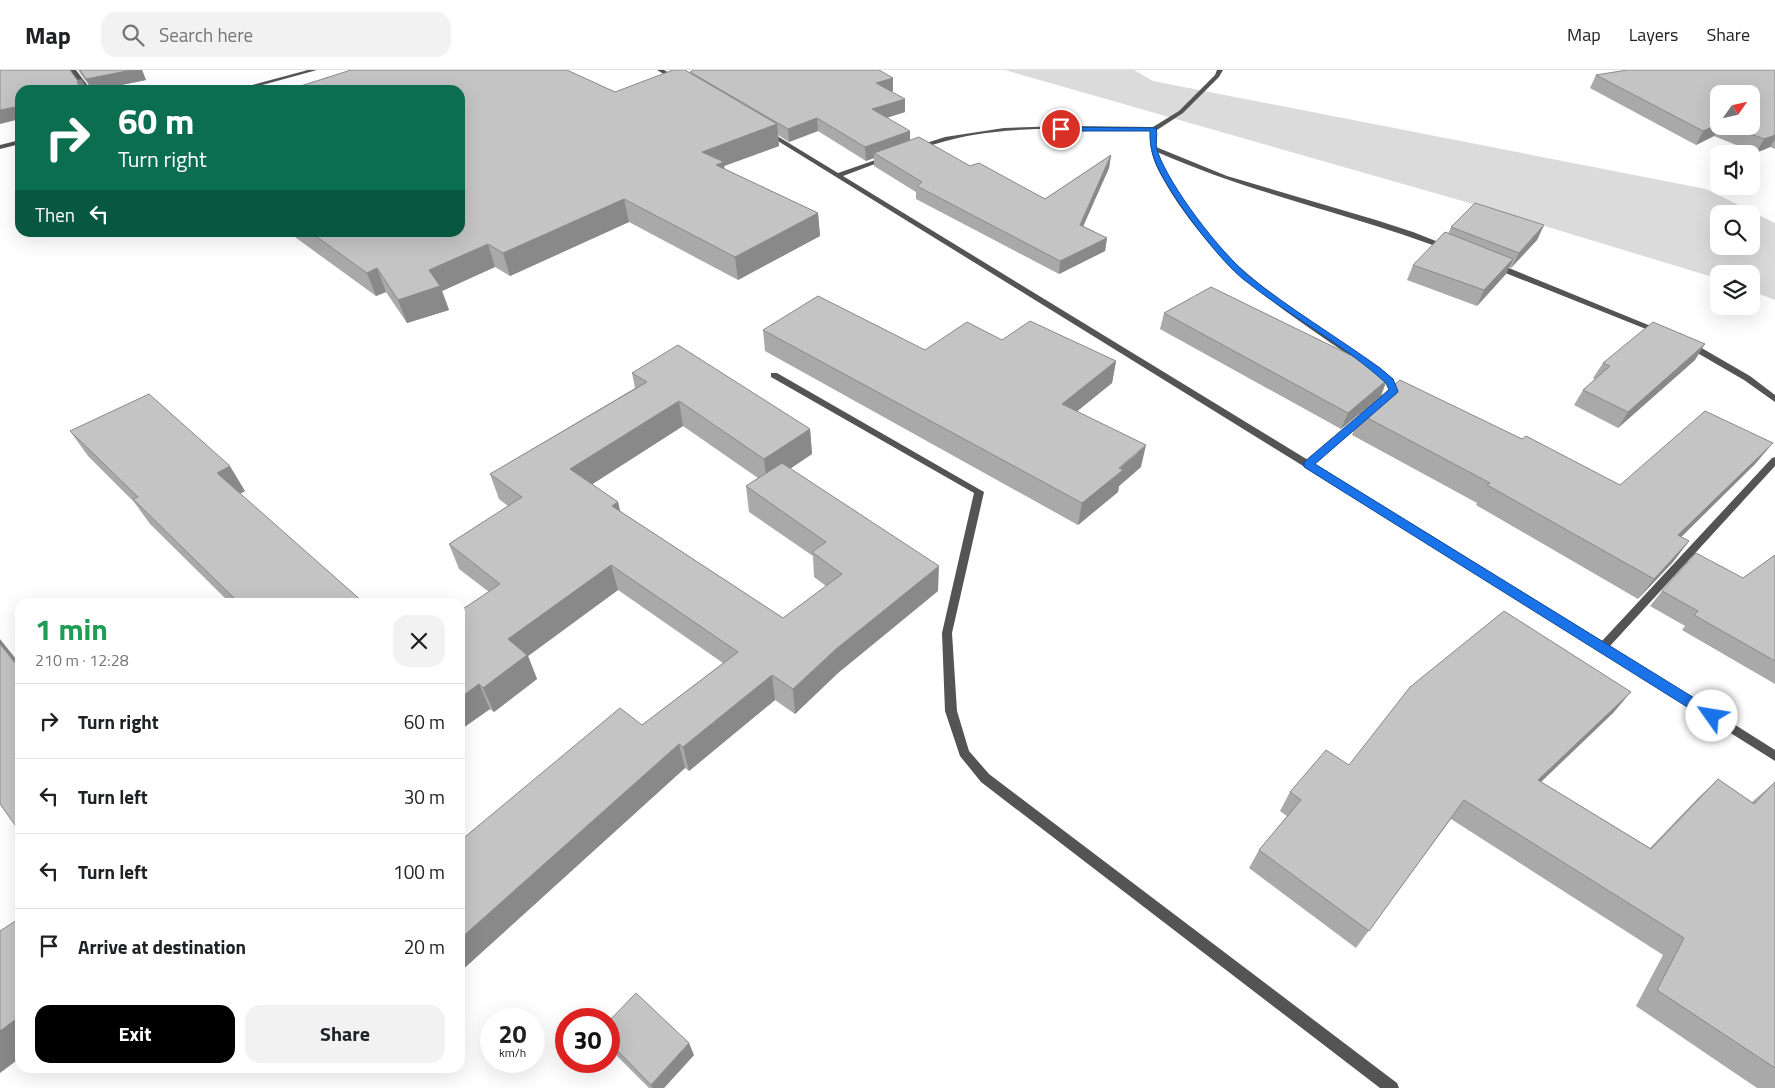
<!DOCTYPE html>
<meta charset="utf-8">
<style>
:root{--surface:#fff;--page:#f2f2f2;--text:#202124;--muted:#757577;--line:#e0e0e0;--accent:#000}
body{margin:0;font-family:"Titillium Web",sans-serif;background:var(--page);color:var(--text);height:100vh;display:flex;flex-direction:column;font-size:19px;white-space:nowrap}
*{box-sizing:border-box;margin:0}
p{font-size:16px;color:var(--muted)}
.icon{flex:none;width:28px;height:28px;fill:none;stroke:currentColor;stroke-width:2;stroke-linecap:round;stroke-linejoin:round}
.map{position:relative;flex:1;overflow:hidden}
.sheet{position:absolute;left:15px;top:528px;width:450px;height:475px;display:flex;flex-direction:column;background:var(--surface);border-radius:15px;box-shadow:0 5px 20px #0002}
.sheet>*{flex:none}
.banner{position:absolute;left:15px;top:15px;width:450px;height:152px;border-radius:15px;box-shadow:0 5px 20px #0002;background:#0b6e4f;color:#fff;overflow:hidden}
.needle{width:32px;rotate:56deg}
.fabs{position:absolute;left:1710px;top:15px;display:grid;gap:10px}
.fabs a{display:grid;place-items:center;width:50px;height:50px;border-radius:10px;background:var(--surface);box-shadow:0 5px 20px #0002;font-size:25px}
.speed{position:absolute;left:480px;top:938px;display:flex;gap:10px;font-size:25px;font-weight:700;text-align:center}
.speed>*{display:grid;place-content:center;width:65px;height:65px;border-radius:50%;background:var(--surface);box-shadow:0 5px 20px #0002;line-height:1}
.speed small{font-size:12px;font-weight:400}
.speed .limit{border:8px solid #d22;background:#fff;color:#111}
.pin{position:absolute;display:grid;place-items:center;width:42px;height:42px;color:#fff;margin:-21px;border:2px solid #fff;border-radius:50%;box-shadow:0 1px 5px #0007}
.me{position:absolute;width:55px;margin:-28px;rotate:302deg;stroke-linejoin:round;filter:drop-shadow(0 0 4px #0008)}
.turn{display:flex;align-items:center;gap:18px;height:105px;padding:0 20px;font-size:22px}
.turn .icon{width:65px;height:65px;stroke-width:2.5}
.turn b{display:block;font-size:35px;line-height:42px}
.then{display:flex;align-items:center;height:48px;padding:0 20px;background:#0003;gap:10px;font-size:19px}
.round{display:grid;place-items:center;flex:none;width:52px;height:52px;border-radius:15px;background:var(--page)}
.summary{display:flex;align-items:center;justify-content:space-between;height:85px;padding:0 20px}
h1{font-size:30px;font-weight:700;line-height:38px;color:#1e9e55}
.cta{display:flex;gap:10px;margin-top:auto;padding:10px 20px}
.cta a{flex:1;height:58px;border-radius:15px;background:var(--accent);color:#fff;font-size:20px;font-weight:700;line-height:58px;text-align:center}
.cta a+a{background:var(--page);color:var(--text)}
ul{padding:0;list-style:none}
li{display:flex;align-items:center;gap:15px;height:75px;padding:0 20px;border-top:1px solid var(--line)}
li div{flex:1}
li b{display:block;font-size:19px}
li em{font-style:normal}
header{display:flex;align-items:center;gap:30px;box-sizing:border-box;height:70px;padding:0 25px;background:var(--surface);border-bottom:1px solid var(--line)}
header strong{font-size:24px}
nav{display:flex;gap:28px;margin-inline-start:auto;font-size:18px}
.search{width:350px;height:45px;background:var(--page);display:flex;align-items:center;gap:12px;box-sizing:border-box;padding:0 18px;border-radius:15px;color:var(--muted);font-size:19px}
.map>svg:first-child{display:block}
</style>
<header>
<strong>Map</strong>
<div class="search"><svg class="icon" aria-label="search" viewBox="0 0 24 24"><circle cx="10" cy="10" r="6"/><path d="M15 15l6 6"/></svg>Search here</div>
<nav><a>Map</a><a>Layers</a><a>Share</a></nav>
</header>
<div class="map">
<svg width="1775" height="1018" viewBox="0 0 1775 1018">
<rect width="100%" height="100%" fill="#fff"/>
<path fill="#dbdbdb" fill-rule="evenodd" d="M1005 0H1134L1153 11 1706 119 1775 153V230L1751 221V204H1719V209L1459 130ZM1719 144H1751V176H1719Z"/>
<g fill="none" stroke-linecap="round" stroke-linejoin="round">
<path fill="#545454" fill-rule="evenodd" d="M70 0H76L91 20H85Z
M308 0H317L244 20H234Z
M657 0H664L679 9 674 10Z
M1217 0H1223L1219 7 1183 43 1157 60 1156 77 1227 106 1376 150 1413 162 1451 177 1444 179C1350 144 1250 123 1157 82 1164 103 1176 121 1189 138 1207 163 1227 187 1250 206 1290 241 1336 269 1380 298L1393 309 1398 321 1387 330 1383 327 1390 320 1386 312 1374 302C1296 249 1225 207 1172 124 1160 104 1147 85 1151 61 1092 60 1031 55 973 65 954 68 936 74 917 79L914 77 945 67 1004 58 1064 56 1153 57 1179 41 1215 5Z
M765 61H769L838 103 884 87H888V89L843 106 1308 390 1363 342H1369L1370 344 1369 346 1315 394 1602 571 1772 388 1775 387V396L1610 576 1775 680V691L1507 522 765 63Z
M20 70V74L0 79V75Z
M1493 194H1499L1663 261 1662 263H1656L1493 198Z
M1687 273H1693L1750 306 1775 325V332L1744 310 1687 277Z
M771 303H777L984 422 952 563 957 641 969 681 989 704 1397 1013 1399 1018H1380L981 712 960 686 945 641 942 563 974 423 771 307Z"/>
</g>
<path fill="#a9a9a9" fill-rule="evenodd" d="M78 0H142L146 10 97 20H92Z
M1775 0V79L1770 77 1756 83 1714 66 1696 75 1590 18 1596 5ZM1751 24V56H1719Z
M690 2 893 8V21H891L905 42 887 48 910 70 1045 129 1111 85 1109 98 1083 156 1107 168 1105 181 1059 204 916 129V122L874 96V88L866 91 818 61 789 72 778 65 779 76 724 96 725 99 818 143 820 166 738 210 629 152 510 206 495 197 442 221 449 240 407 253 386 222 376 226 288 162H460L615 22 690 3Z
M1544 155 1537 170 1511 198 1509 197 1506 204 1477 236 1407 210 1413 195 1448 164 1451 157Z
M1164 243 1383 301 1380 306 1381 326 1341 359 1160 259Z
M763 260 925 280 1002 270 1116 291 1112 313 1077 341 1141 397 1119 416 1118 422 1078 455 765 281Z
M1695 290 1618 358 1574 335 1583 320 1595 309 1593 308 1603 293Z
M632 303 810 359 812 384 790 399 938 521 838 603 795 644 775 630 689 701 685 698 460 902V771L642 655 723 593 618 520 528 586 537 609 494 642 490 639 460 660V541L489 522 459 499 449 474 508 436 499 429 490 404 635 318ZM683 356 758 408 746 416 749 442 813 486 814 507 826 516 783 548 620 441 618 432 592 414Z
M1360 344 1522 369 1620 415 1756 393 1681 467 1689 471 1673 492 1638 529 1476 435 1477 433 1352 365Z
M70 361 245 421 240 424 363 532H229L150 454 134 432 88 386Z
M1775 485V614L1682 560 1685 556 1650 536 1662 521 1743 508Z
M1614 642 1541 712 1650 778 1698 728 1718 709 1752 732 1775 712V1018H1757L1636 936 1663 885 1451 749 1356 878 1249 798 1259 780 1287 746 1280 741 1290 722 1349 695Z
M609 951 694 985 664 1018H649L609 978Z"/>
<path fill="#898989" d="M132 0H142L146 10 97 20H92L86 9Z
M893 8V21L876 26V13Z
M82 10 88 20H80L77 11Z
M905 29V42L872 52V39Z
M20 36V49L0 54V40Z
M817 48 818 61 789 72 788 59Z
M777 54 779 76 724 96 727 114 702 82Z
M1719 54V56H1720L1714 66 1696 75 1703 61Z
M910 61V74L874 83V88L866 91 865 77Z
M1775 65V69L1770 77 1756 83 1764 69Z
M1111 85 1109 98 1078 168 1080 155Z
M624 129 629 152 510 206 503 183Z
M818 143 820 166 738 210 735 187Z
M1544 155 1537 170 1511 198 1519 183Z
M1107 168 1105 181 1059 204 1060 191Z
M488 174 495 197 442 221 449 240 407 253 398 230 429 200Z
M1513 189 1506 204 1477 236 1484 220Z
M377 198 386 222 376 226 367 203Z
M1705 274 1695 290 1618 358 1628 342Z
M1116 291 1112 313 1059 356 1062 334Z
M1387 310 1381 326 1341 359 1348 343Z
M679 331 683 356 577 424 570 399Z
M810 359 812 384 767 414 764 389Z
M1773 373 1756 393 1662 486 1678 465Z
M1146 375 1141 397 1119 416 1118 422 1078 455 1082 433Z
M230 396 245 421 232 428 217 403Z
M618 432 624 458 612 436Z
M1689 471 1673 492 1638 529 1654 509Z
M611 495 618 520 528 586 537 609 494 642 483 618 508 569Z
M939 496 938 521 838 603 795 644 793 619 836 579Z
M0 569 20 594V599L0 574Z
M772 605 775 630 689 701 683 677Z
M479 614 490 639 460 660V628Z
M1631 622 1614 642 1523 729 1538 710Z
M679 674 685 698 460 902V869Z
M20 946V988L0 1003V961Z
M689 973 694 985 664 1018H653L651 1015Z"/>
<path fill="#c4c4c4" stroke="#898989" d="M0 0H70L77 10H82L77 11 80 20H20V36L0 40Z
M80 0H132L86 9Z
M351 0H567L615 22 673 0H685L777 54 702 82 724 92 716 95 818 143 735 187 624 129 503 183 488 174 429 200 440 216 398 230 377 198 367 203 310 162H460V20H288Z
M694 0H879L893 8 876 13 905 29 872 39 910 61 865 77 817 48 788 59 690 2Z
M1627 0H1775V65L1764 69 1731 56H1751V24H1719V54L1703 61 1596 5Z
M919 67 970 96 979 93 1045 129 1111 85 1080 155 1107 168 1060 191 917 116 922 112 874 83Z
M1475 133 1544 155 1519 183 1451 157Z
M1445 162 1513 189 1484 220 1413 195Z
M1211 217 1383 301 1377 305 1387 310 1348 343 1164 243Z
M818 226 925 280 967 252 1002 270 1030 251 1116 291 1062 334 1146 375 1119 398 1123 400 1082 433 763 260Z
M1653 252 1705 274 1628 342 1583 320 1610 296 1603 293Z
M678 275 810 359 764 389 679 331 570 399 618 432 612 436 783 548 842 504 812 482 826 472 746 416 782 393 939 496 836 579 793 619 772 605 683 677 679 674 460 869V771L620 638 642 655 738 582 611 495 508 569 527 585 483 618 479 614 460 628V541L500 514 449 474 522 427 490 404 647 312 632 303Z
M1400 310 1522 369 1526 366 1620 415 1705 341 1773 373 1678 465 1689 471 1654 509 1487 415 1490 413 1360 344Z
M149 324 230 396 217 403 363 532H238L133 429 138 427 70 361Z
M1696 483 1743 508 1775 485V591L1694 545 1698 541 1662 521Z
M1504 541 1631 622 1538 710 1651 779 1718 709 1754 734 1775 712V998L1657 920 1684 868 1464 730 1369 861 1259 780 1301 730 1290 722 1326 680 1349 695 1410 617Z
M0 574 20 599V762L0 734Z
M20 848V946L0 961V861Z
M636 923 689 973 651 1015 609 972V951Z"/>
<path fill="#1a73e8" stroke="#114b97" d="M1061 57 1156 58C1158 65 1155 73 1157 80 1169 116 1220 182 1249 206 1290 239 1337 267 1380 298L1393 309 1398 321 1397 323 1315 394 1717 642 1719 646 1717 650H1708L1304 397V392L1389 320 1386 313C1342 273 1289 246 1243 209 1221 191 1189 149 1173 124 1160 103 1149 86 1150 61H1058Z"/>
</svg>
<div class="fabs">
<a><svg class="needle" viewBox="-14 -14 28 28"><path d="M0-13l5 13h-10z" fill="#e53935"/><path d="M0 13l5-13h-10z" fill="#757577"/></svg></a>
<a><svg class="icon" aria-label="sound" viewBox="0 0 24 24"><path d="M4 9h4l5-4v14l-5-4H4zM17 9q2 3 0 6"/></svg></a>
<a><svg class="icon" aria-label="search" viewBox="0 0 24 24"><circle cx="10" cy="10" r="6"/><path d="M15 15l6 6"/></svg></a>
<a><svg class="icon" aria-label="layers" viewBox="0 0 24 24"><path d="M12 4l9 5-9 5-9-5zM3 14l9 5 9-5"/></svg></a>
</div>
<div class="speed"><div>20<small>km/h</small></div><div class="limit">30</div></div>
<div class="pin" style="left:1061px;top:59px;background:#d93025"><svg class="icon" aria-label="arrive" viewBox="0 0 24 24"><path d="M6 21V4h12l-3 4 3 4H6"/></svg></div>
<svg class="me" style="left:1712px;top:646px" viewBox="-20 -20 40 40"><circle r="19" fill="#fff"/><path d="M0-13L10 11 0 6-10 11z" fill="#1a73e8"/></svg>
<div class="banner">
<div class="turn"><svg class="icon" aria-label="right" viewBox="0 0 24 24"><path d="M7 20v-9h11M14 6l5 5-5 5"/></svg><div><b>60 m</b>Turn right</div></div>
<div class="then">Then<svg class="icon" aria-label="left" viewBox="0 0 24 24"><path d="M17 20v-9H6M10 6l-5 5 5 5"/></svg></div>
</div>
<section class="sheet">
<div class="summary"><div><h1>1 min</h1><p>210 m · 12:28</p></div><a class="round"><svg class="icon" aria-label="close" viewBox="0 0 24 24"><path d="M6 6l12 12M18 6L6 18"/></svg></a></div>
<ul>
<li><svg class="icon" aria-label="right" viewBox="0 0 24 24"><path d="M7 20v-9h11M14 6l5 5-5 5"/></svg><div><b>Turn right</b></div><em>60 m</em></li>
<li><svg class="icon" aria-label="left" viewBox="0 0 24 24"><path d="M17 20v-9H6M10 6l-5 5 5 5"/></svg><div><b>Turn left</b></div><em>30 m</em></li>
<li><svg class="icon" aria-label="left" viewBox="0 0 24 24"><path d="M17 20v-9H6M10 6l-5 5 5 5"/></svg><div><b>Turn left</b></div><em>100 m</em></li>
<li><svg class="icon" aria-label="arrive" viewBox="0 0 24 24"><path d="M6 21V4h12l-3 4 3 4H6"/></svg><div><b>Arrive at destination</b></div><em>20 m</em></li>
</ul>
<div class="cta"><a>Exit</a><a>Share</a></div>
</section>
</div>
